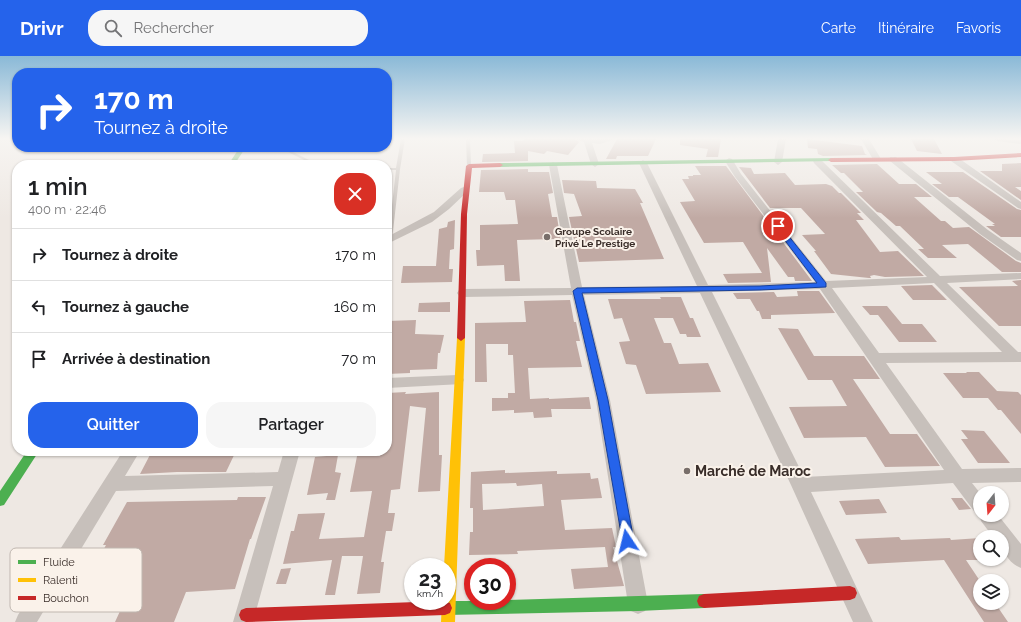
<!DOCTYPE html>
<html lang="fr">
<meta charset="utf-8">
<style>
:root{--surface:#fff;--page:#f6f6f6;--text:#202124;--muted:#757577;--line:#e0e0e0;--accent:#2563eb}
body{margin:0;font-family:Raleway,sans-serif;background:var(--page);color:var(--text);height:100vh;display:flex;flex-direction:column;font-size:15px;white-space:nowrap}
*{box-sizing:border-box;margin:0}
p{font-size:13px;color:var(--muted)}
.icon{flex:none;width:22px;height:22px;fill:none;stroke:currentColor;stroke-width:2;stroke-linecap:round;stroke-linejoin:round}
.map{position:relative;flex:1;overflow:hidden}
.drawer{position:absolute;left:12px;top:104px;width:380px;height:296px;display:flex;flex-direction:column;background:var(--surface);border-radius:16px;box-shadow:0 1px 3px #0004}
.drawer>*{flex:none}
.top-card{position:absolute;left:12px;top:12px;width:380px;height:84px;border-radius:16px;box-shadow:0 1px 3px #0004;background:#2563eb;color:#fff;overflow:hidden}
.needle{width:26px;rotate:197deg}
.fabs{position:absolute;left:973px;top:430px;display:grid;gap:8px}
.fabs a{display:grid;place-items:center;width:36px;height:36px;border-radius:50%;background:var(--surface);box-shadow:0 1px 3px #0004;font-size:20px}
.speed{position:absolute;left:404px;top:502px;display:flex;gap:8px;font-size:20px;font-weight:700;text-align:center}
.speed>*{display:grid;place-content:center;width:52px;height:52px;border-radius:50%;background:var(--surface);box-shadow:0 1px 3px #0004;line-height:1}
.speed small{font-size:10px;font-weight:400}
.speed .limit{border:6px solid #d22;background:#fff;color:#111}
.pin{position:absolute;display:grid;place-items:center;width:34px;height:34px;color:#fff;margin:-17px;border:2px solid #fff;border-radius:50%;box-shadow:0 1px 4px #0007}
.me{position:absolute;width:44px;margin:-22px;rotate:350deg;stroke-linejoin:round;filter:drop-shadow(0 0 3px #0008)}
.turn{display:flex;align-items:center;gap:14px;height:84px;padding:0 16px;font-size:18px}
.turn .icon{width:52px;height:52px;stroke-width:2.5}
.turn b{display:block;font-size:28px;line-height:34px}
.round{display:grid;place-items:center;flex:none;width:42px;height:42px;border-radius:16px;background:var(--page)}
.head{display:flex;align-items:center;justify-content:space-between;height:68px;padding:0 16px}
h1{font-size:24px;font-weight:600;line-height:30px}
.cta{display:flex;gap:8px;margin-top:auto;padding:8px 16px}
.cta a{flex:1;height:46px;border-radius:16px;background:var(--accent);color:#fff;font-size:16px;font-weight:600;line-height:46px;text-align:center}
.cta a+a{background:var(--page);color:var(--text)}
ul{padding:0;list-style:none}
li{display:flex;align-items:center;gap:12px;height:52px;padding:0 16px;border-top:1px solid var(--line)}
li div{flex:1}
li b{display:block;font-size:15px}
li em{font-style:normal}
header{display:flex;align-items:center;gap:24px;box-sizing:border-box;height:56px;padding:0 20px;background:var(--accent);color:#fff}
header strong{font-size:19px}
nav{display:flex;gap:22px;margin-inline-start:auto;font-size:14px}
.search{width:280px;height:36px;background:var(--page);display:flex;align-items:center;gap:10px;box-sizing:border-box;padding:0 14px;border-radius:16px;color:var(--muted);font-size:15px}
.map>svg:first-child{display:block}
</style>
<header>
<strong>Drivr</strong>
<div class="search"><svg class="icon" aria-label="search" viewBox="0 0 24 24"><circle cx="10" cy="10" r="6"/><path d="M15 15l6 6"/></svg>Rechercher</div>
<nav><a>Carte</a><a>Itinéraire</a><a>Favoris</a></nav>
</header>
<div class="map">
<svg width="1021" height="566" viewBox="0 0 1021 566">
<rect width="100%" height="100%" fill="#eee8e3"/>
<path fill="#c1aaa4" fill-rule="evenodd" d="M524 83H574L579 86 568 99 547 95 544 98 528 95V105L482 106 483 98 515 97 514 85H523Z
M617 83H656L648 100H617L616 103H606Z
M680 83H721L718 101H706L708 93 680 89Z
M807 83 862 90 865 98 867 99 823 100 818 98 817 93 808 92Z
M911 83H934L942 98 917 95Z
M1021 107V131H1015L1021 135V144L980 115H1002V108Z
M877 108 899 128H916L932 141H914L941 165H945L953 172 969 171 1016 205 1021 207V216H1002L968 188 942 189 957 202H928L918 193H924L900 170H896L881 157 877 156 856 136H863L844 117H841L832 109Z
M695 110H726L812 225H795L794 221H788L767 192 771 226 728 227 723 218 762 217 743 186 704 187 680 146 695 145 682 123H689L688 120H693V119H701Z
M739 111 751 112 754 118 785 117 795 129 826 128 832 130 839 137H841L861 157H857L864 164H856L880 196 898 195 924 220 885 221 874 219 870 220 871 222H869L831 218 814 195H816L802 179 825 178 801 152H770Z
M528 113V116H549L553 137 548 138 552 161H557L561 186H555V183L517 184 520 225H505L504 209 477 210 476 194H480V169L518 168 515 144H506L504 136H479L481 114Z
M926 116H963L1017 153 1021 154V181H1001L986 170H995L992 168H995L958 141H949L932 128H942Z
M562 124 596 125 597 132 635 133 643 147H640L664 203 579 206 569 161 582 160 574 138 564 137Z
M455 164 454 193 450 194 449 213H453L452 226 401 227 403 210H436L439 173 447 171 448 166Z
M1021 224V270H999L959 231 1018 230 1012 225Z
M932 229 947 244H913L901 230Z
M797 235H819L835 257 771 259V263H762L759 255H757L750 243H737L733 237 774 236 777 241 798 240Z
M660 241H681L690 262H693L701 281H687L686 278H680L673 262H654L664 287H671L679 308 708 307 721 336 646 338 636 309 626 308 619 286 630 285 622 262 614 263 608 243H661Z
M570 244 574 266H576L580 285H576L582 311 528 312 530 343 549 342V343L589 341 591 353H551L552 361 534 362 533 356 514 357V354L492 355V342H508V337H515L513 299H508V288H486L487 326H475V267L526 266 524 245Z
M450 246V256H418L419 247Z
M862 250H887L902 268H922L937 286H899L878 259H870Z
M416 264 415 278 444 279 440 297H438L437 313 410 314V317L387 318V265Z
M778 272 798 273 814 300H864L880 323H853L890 378H917L940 410 885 411 866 381 804 382 789 351 847 350 832 324H808Z
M966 316H979L997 335 1018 336 1021 339V378L1001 354H998L988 342H963L943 317H967Z
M406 336 405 338 439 336V399H442L440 435 418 436 426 352 410 350 400 433 391 434 388 457H395L392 475H386L381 506H384L380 537 357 538 363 500H342L335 539H325L332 504 283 508 291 475H294L298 458 325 457 319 483 364 481 372 435 350 436 357 400H380V395H387V337Z
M961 374 984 375 1010 407H978L961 383H968Z
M152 395H236L226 416H177L140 418Z
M338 399 335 416 341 417 335 444H326L328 437 307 439 315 401Z
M505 414V417L557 415V418L590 417 591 423 598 422 602 442 561 444 565 474 612 472 616 491H613L624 530 574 533 571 513 608 511 605 491 517 495 518 498 469 499 470 476H473V452H470L471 416ZM516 427 517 430 542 428 544 450 483 454 482 428Z
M238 441H266L251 483H250L235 533 186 536 174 566H115L121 553H104L111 538 79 539 106 489H103L127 446 237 444Z
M951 442H962L971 453 959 454Z
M879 443 887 457 846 459 839 445Z
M899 481 901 484 950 482 951 484 980 482V504H966L980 525V547H995L1008 566H984L944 504 868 508 855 483Z
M291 512 286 528H276L281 513Z"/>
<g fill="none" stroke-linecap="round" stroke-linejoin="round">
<path fill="#c7c0bb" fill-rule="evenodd" d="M401 83H405L400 113 392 184 390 185 388 184 396 114H387V112H396Z
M466 83H470L471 110 469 111 467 110Z
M278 91H283L319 109H314Z"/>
<path fill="#c7c0bb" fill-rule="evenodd" d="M575 83H615L600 88 592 87 599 108 595 111 591 108 584 86Z
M778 83H786L782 106 778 109 774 106Z
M861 83H869L881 103 880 105H874Z
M993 83 1021 84V88L997 85Z
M890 101H896L988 174 1021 197V205L1017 204 980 178 890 105 889 103Z
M951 101H957L1021 146V153L1018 152 951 105 950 103Z
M729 102 732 103 741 118 826 225 927 221 814 107 813 105 814 103H820L940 220 1021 217V223L947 227 1018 296H1021V306L886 307 962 413 1021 412V426L972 427 980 437V459H998L1021 488V512C1008 507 1002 495 1002 481H993L981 465 979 457 974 455 953 427 811 436 873 566H853L791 429 700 237 584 239 610 344 648 548 645 555 638 558 631 555 628 548 596 344 572 239 463 241 459 240 457 237 459 234 463 233 571 232 549 109 553 106 557 109 582 231 697 230 639 107 643 104 647 107 708 229 815 226 735 121 725 105ZM934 227 1002 296 879 297 832 232ZM820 233 944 414 804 421 712 236Z
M464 131 469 134 467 136 449 153 432 166 387 188V181L434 156 461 132Z
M457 319 462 320 464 324 462 328 387 332V322Z
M123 395H140L125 420 278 416 284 395H300L253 566H233L273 430 116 435 37 566H15L18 559Z"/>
<path fill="#4caf50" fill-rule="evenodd" d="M240 91H246L234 109H228Z
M831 102 833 103V105L500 111 497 109 500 107Z
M27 395H39L4 449 0 450V435Z
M704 538 709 540 711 545 709 550 704 552 638 555 445 559 440 557 438 552 440 547 445 545H507V544Z"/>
<path fill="#ffc107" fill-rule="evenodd" d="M461 279 465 282 455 566H441L442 545H447V511H444L457 282Z"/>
<path fill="#c62828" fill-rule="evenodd" d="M1021 97V101L954 105 831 106 828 104 831 102 954 101Z
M469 108 500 107 503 109 500 111 472 112 467 158 465 282 461 285 457 282 461 158 466 110Z
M850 530 855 532 857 537 855 542 850 544 704 552 699 550 697 545 699 540 704 538Z
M445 545 450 547 452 552 450 557 445 559 246 566 241 564 239 559 241 554 246 552Z"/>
</g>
<linearGradient id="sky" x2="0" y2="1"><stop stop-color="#8ab9d7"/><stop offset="0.51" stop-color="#f7f5f2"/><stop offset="1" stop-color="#f7f5f2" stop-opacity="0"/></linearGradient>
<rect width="1021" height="162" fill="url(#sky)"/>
<path fill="#2563eb" stroke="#184099" d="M778 168 780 169 826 227V231L760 234 582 237 608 344 634 485 632 489 627 491 623 489 598 344 573 235 577 232 760 230 817 227 774 170Z"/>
<g fill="#786e6a" stroke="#faf2ea" stroke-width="1.5">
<circle cx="547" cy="181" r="4"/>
<circle cx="687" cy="415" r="4"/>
</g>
<g text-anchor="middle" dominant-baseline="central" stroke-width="4" stroke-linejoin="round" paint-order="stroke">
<g font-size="10" font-weight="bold" fill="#392d29" stroke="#faf2ea" text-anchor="start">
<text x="555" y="175">Groupe Scolaire<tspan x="555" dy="12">Privé Le Prestige</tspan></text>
</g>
<g font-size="14" font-weight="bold" fill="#392d29" stroke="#faf2ea" text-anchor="start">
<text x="695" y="415">Marché de Maroc</text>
</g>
</g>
<rect x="10" y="492" width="132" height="64" rx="6" fill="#faf2ea" stroke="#c0b7b0" stroke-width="1"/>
<rect x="18" y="504" width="18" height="4" fill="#4caf50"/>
<rect x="18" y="522" width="18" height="4" fill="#ffc107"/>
<rect x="18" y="540" width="18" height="4" fill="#c62828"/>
<g font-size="11" fill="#392d29">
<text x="43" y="510">Fluide</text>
<text x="43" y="528">Ralenti</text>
<text x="43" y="546">Bouchon</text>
</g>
</svg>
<div class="fabs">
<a><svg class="needle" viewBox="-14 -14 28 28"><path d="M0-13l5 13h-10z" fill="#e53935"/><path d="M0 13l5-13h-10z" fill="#757577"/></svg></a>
<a><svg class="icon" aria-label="search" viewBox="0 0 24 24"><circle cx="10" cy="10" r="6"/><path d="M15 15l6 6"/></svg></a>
<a><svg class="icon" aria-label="layers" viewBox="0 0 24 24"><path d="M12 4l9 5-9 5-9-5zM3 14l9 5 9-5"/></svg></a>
</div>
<div class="speed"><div>23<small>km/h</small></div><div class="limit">30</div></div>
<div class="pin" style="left:778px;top:170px;background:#d93025"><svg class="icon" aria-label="arrive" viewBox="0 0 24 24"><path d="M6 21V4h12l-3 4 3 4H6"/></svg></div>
<svg class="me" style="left:627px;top:485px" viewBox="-20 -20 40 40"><path d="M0-17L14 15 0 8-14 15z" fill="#2563eb" stroke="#fff" stroke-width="4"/></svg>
<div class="top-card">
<div class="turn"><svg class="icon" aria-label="right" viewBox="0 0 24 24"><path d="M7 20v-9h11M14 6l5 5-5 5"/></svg><div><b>170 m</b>Tournez à droite</div></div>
</div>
<section class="drawer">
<div class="head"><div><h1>1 min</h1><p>400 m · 22:46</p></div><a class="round" style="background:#d93025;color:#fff"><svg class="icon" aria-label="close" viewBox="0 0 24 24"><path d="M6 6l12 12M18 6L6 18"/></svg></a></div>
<ul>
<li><svg class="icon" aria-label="right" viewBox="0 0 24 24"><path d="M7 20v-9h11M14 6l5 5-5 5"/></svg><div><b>Tournez à droite</b></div><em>170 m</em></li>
<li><svg class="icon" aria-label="left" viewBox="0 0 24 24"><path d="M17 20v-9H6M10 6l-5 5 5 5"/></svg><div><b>Tournez à gauche</b></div><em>160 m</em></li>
<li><svg class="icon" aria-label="arrive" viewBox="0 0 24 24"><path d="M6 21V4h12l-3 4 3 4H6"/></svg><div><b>Arrivée à destination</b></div><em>70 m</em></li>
</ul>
<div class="cta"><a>Quitter</a><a>Partager</a></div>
</section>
</div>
